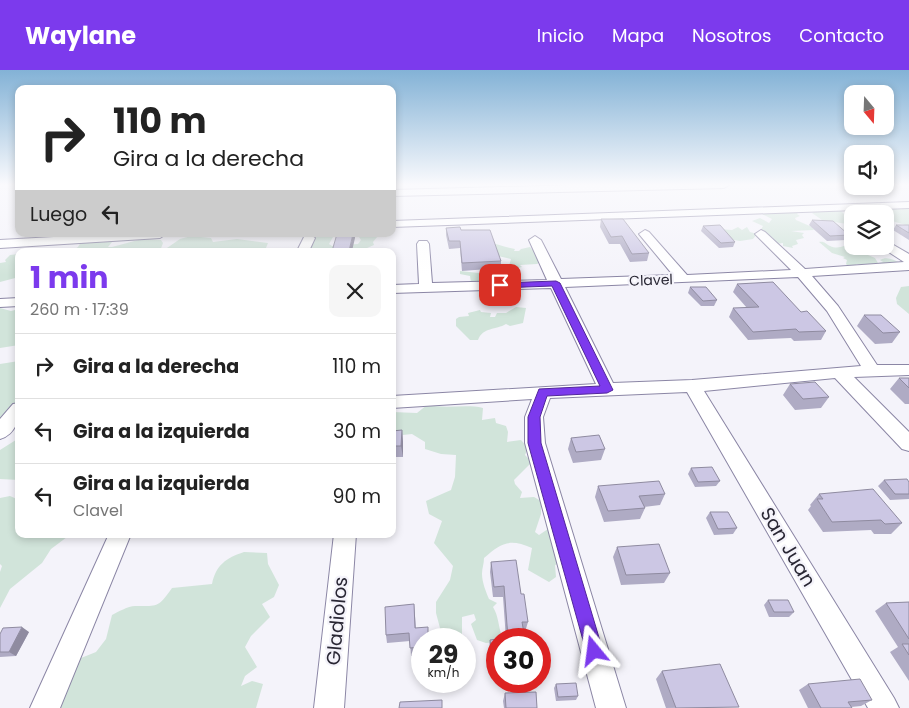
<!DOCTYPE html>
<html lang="es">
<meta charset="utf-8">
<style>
:root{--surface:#fff;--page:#f6f6f6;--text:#222;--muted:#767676;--line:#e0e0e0;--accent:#7c3aed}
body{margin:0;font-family:Poppins,sans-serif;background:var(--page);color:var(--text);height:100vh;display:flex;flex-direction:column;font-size:19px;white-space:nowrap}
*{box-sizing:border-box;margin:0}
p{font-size:16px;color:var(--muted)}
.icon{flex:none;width:28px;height:28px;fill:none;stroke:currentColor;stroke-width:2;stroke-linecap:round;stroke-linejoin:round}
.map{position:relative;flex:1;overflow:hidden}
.panel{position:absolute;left:15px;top:178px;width:381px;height:290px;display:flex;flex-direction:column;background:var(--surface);border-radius:10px;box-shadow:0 2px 8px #0003}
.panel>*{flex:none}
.guide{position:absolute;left:15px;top:15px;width:381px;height:152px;border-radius:10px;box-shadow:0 2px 8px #0003;background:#fff;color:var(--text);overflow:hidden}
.needle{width:32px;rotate:161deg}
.tools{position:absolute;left:844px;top:15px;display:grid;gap:10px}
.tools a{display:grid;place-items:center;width:50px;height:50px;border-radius:10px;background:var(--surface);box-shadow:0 2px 8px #0003;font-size:25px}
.speed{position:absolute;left:411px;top:558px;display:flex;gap:10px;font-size:25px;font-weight:700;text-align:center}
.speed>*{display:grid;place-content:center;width:65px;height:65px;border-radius:50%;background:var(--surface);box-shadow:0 2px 8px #0003;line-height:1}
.speed small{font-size:12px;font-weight:400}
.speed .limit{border:8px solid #d22;background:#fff;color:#111}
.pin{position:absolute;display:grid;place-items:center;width:42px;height:42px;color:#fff;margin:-21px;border-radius:10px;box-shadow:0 2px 8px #0006}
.me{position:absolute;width:55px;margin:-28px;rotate:344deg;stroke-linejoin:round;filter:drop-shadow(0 0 4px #0008)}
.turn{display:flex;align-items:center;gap:18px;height:105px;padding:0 15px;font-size:22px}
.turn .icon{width:65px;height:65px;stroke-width:2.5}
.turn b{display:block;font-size:35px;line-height:42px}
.then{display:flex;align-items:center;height:48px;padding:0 15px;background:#0003;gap:10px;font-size:19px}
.round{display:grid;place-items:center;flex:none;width:52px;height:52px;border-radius:10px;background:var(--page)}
.overview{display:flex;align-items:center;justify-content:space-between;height:85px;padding:0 15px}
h1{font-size:30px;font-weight:700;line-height:38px;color:var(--accent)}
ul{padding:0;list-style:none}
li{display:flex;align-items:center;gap:15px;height:65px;padding:0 15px;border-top:1px solid var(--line)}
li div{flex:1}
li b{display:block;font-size:19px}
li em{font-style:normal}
header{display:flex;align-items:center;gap:30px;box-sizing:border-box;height:70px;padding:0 25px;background:var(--accent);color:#fff}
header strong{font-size:24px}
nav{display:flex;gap:28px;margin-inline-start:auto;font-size:18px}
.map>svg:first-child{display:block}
</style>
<header>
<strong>Waylane</strong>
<nav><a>Inicio</a><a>Mapa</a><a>Nosotros</a><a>Contacto</a></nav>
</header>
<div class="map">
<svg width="909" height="638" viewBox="0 0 909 638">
<rect width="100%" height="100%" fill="#f4f3fa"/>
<path fill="#d1e4da" d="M909 136V156L885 149V144L857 143Z
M793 139 799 142 797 144 800 146 795 148 796 150 812 157 814 160 791 161 804 163 802 165 804 168 796 170 798 174 792 176 793 178 783 176V173L776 174 770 170 773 168 760 161 763 156 752 151 760 148 769 153 772 149 762 144Z
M840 140 848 148 847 153 852 154V162L843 159 851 157 847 154 822 150 812 143 816 141Z
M738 157 742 160 747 157 750 162 757 164 753 169 740 171 728 169 719 159 732 160Z
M328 164 333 167 329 174 332 176 358 174 361 170 359 167 365 164 378 166 373 172 374 175 367 178 369 181H299L313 165Z
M191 166 211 168 213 172 237 169 268 173 266 178 260 181H167V178L180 169Z
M142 169 161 170 163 173 160 181H72L78 177 82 170H110L112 172 108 177H112Z
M486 172C497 174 505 177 515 179L514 181H519L521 179 530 177 542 191 537 194 520 195 522 197 514 199 517 201 515 204 519 208C507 214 495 209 483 211 478 211 476 213 471 213L470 206 460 204V201L479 203 480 205 482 202 495 201 499 206 507 205 505 199 509 196 511 189 498 186Z
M819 172C825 171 825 174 830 176 839 180 846 175 852 172V176H862L857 178 866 181 868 185 875 188 878 193 883 192 880 190C887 186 894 190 900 193 886 196 876 194 863 196L857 194 853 197H849L846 194 847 190 843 188 845 187 832 183Z
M19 184V207L0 212V193L6 192 5 190 10 185Z
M909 216V244L897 234 896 228 901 217Z
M516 237 526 238 523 253 510 256 506 254C496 260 483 257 478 270H470L456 256V249L459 247 469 246 468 243 480 240 481 242 491 243 490 247H495L497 243H506Z
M0 238 11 241 19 239V275L0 278Z
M19 291V338L0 352V294Z
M427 335C446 339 467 334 483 338L482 350 495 348 496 353 506 356 508 362 507 372 521 370 528 378 525 385 532 392 514 410 515 414 522 422 520 428 534 427 541 431V444L535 462 539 465 548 459 561 493 555 495 556 507 549 512 528 500 532 478C509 468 501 473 484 488 484 494 482 498 482 504 482 512 486 522 489 529L497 533 493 537C499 547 498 556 502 566L498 569 497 572 486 573 477 570 471 554 476 550 474 544 462 547V569H437L440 558 436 543V532L450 510 453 496 434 473 442 451 429 444 426 431 451 420 455 407 456 385 441 384 425 379V372L412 364 393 366 392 342 417 343Z
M19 368V410L0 409V380Z
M10 426 19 430V464H71L51 479 42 493 10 519 0 538V502L2 496 0 494V428Z
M244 482 267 483 268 494 279 515 274 527 262 534 270 547 251 566 245 577 257 597 245 606 241 616 252 611 263 614 256 638H48L76 590 96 582 106 569 112 545C118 542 128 536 135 536 158 536 158 538 172 518L212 514C216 495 226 488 244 482Z"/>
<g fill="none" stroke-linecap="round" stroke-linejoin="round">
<g stroke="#8b86a5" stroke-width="2">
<path id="minor" d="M579 115H729L724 118 392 126V120Z
M909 132V138L392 157V151Z
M645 160 649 162 687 205 791 200 755 164 761 160 765 162 805 199 904 192 881 177 885 176V170L909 184V200L812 206 838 236 877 295H909V305L854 307 909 362V381L902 379 835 308 704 321 894 628 899 638H868L687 322 550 328 543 347 545 373 626 638H596L525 373V347L532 329 392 338V326L596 314 551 218 392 223V215L419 214 417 174 419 171H427L429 174 432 213 547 210 529 170 535 166 541 170 561 209 673 205 639 164ZM798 207 827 241 861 296 692 310 613 313 565 217Z
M107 164H166L160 168 0 178V170Z
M309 164 315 168 309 181H297L305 165Z
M19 228V236L0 237V229Z
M19 333C19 348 17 364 0 369V349L13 334Z
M109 464H131L60 638H30Z
M334 464H356L344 638H314Z"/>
</g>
<use href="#minor" fill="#fff" fill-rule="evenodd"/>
</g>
<path fill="#afabc4" d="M601 149 649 183 647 191 630 192 620 174H609L600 157Z
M812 150 849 165 846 170 827 171 809 155Z
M896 155H909V170L893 160Z
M703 156 735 172 733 177 719 178 701 161Z
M446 158 461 160 501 191V198L462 201 460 178 449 179 446 165Z
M737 214 801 242 826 261 821 270 794 271 791 268 748 270 729 247 733 238H747L733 222Z
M690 217 717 230 714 236H701L688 223Z
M864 245 900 262 892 273 875 274 857 256Z
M899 308H909V334H905L890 319Z
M790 314 829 327 821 338 795 340 783 325Z
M402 360 403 372V387H392V361Z
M571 368 605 379 601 390 573 393 568 379Z
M691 398 720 411 716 416 695 417 688 404Z
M884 410 909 412V429L890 430 878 416Z
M598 416 665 424 660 435 644 437 645 438 640 449 604 452 595 427Z
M819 424 902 453 891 464H874L871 460 823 462 808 440 811 436 810 435Z
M710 442 737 458 733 464 714 465 706 448Z
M617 477 670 503 664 513 621 515 613 487Z
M491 492 521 524 528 552 525 562H524L525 569H506L503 527H493L490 502Z
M768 530 794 542 789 547H769L764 535Z
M909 532V611L890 582 898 577 875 541 886 533Z
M414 534 416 558 422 569V585L411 586 410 571 387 573 386 565Z
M29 562 16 586 0 587V564Z
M498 569V605L492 606 489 579 490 570Z
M662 601 739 637 666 638 656 609Z
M556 614 578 626 576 630 556 631 554 618Z
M808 614 872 630 861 636 851 637 852 638H808L799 620Z
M505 623 537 638H504L503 631Z"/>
<path fill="#8f8ba0" d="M353 164H355V168L352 181H349Z
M402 360 403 372V387L401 376Z
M22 557 29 562 16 586 9 582Z"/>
<path fill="#ccc7e4" stroke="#8f8ba0" d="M601 149H623L649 183 632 184 622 166 611 167Z
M812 150 833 151 849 165 830 166Z
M720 155 735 172 721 173 703 156Z
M896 155H909V163Z
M460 157 461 160H490L501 191 462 193 460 171H449L446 158Z
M337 164H353L349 181H332Z
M773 212 801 242 807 241 826 261 799 262 796 259 753 262 733 238 759 237 737 214Z
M690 217H706L717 230 703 231Z
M864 245H881L900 262 883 263Z
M899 308H909V318Z
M815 312 829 327 803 329 790 314Z
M402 360 401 376H392V361Z
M599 365 605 379 576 382 571 368Z
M712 397 720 411 698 412 691 398Z
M907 409 909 412V424H895L884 410Z
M659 411 665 424 639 426 645 438 608 441 598 416Z
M873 419 902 453 885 454 881 450 832 452 817 429H823L819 424Z
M710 442H728L737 458 718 459Z
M659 474 670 503 626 505 617 477Z
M516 490 521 524H524L528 552H522L525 569H505L508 568 504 516 494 517 491 492Z
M768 530H788L794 542H774Z
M909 532V569L886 533Z
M414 534 415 558 428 557V569H422V577L410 578 409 563 386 565 385 537Z
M22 557 9 582H0V564L3 558Z
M498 569V597H493L490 570Z
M902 574H909V585Z
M720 594 739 637 676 638 662 601Z
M860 609 872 630 848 632 852 638H821L808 614Z
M576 613 578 626 558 627 556 614Z
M536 622 537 638H506L505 623Z
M442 630V638H399L400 632Z"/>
<linearGradient id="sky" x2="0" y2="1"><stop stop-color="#83b2d6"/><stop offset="0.56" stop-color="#fafafd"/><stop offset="1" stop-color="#fafafd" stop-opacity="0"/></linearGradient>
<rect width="909" height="205" fill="url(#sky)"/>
<path fill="#7c3aed" stroke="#51269a" d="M556 211 560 213 613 320 607 323 547 326 540 347 541 373 603 581 601 588 594 590 588 588 586 581 528 373V347L539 319 600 316 552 216 500 218 496 215 500 213Z"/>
<g text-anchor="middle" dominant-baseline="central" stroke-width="4.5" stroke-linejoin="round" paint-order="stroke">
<g font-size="14" fill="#292734" stroke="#f4f3fa">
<text transform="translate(651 210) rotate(-2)">Clavel</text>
</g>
<g font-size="19" fill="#292734" stroke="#f4f3fa">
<text transform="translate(788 477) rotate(59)">San Juan</text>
<text transform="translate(337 551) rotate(-85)">Gladiolos</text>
</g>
</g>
</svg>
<div class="tools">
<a><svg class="needle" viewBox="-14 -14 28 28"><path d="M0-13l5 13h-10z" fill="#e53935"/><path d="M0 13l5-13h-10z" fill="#767676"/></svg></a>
<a><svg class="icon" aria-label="sound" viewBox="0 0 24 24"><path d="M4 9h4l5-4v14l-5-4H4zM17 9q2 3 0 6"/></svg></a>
<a><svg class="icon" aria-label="layers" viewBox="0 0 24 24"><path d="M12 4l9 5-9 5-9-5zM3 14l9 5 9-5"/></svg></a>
</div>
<div class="speed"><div>29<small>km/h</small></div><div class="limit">30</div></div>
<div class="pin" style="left:500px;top:215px;background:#d93025"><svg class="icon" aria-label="arrive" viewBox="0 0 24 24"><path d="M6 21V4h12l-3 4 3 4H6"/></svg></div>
<svg class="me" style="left:594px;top:581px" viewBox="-20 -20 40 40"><path d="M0-17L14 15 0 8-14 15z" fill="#7c3aed" stroke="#fff" stroke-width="4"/></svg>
<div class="guide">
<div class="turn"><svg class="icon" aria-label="right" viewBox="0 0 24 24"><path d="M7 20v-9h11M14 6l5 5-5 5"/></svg><div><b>110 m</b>Gira a la derecha</div></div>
<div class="then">Luego<svg class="icon" aria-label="left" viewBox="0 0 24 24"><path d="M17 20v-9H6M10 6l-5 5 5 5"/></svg></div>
</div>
<section class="panel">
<div class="overview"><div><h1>1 min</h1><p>260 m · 17:39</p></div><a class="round"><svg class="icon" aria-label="close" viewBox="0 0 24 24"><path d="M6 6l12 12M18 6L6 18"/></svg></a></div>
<ul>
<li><svg class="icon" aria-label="right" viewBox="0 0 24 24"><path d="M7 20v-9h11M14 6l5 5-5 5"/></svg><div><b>Gira a la derecha</b></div><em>110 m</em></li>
<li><svg class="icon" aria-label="left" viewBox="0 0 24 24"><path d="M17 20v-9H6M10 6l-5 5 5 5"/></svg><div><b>Gira a la izquierda</b></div><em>30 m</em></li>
<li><svg class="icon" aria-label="left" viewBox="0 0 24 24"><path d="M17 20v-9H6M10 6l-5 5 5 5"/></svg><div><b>Gira a la izquierda</b><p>Clavel</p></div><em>90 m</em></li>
</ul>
</section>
</div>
